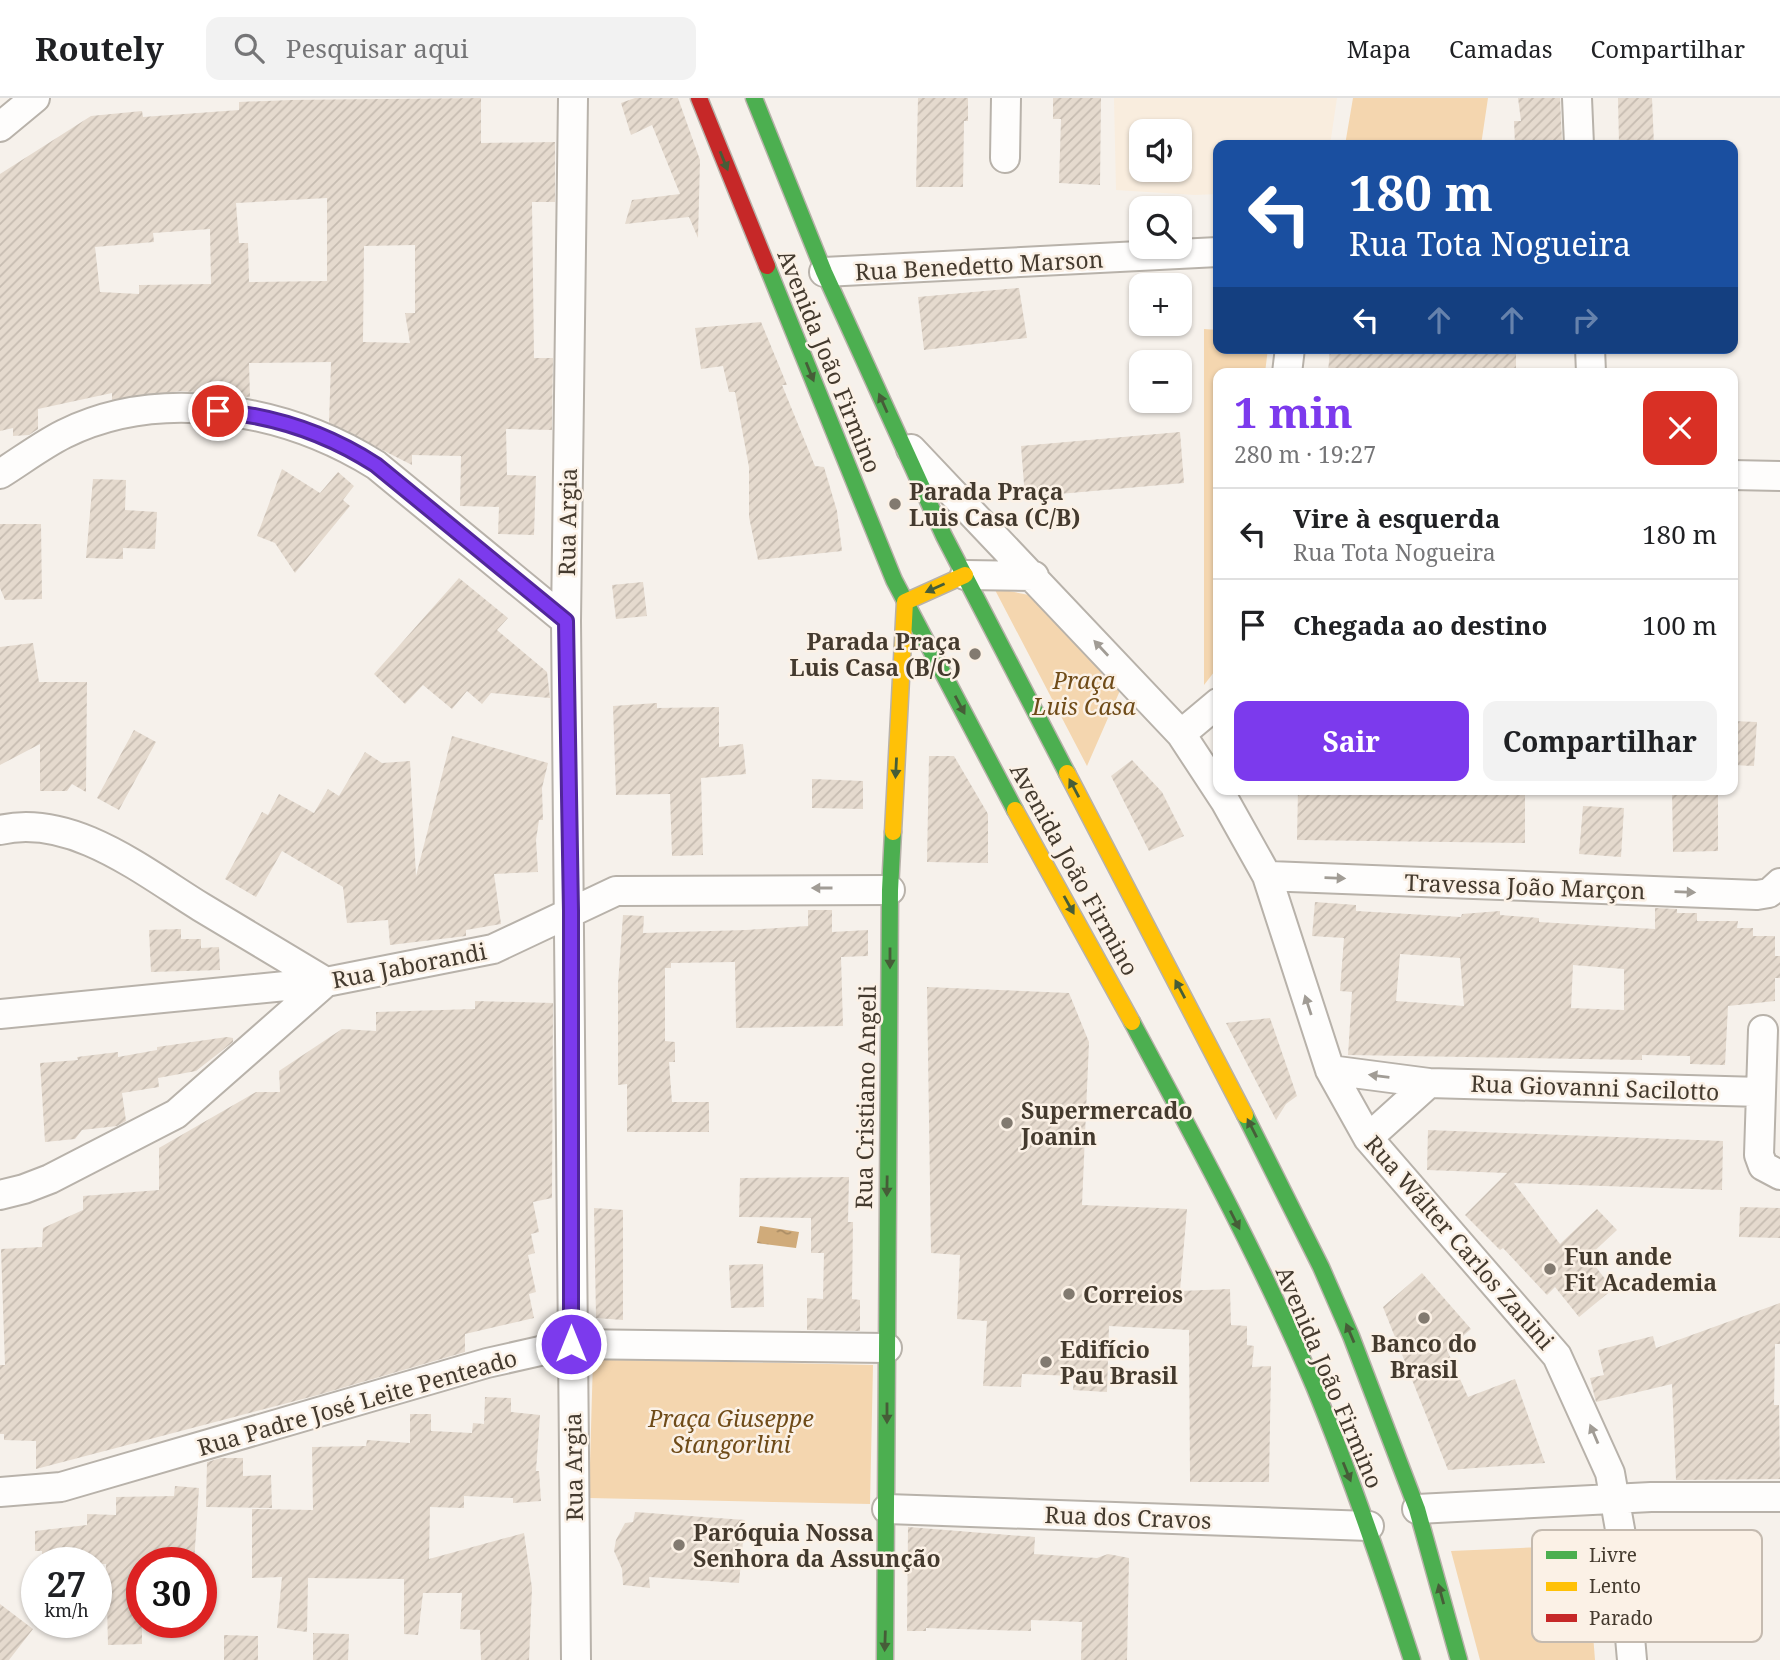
<!DOCTYPE html>
<html lang="pt">
<meta charset="utf-8">
<style>
:root{--surface:#fff;--page:#f2f2f2;--text:#202124;--muted:#757577;--line:#e0e0e0;--accent:#7c3aed}
body{margin:0;font-family:"Noto Serif",serif;background:var(--page);color:var(--text);height:100vh;display:flex;flex-direction:column;font-size:26px;white-space:nowrap}
*{box-sizing:border-box;margin:0}
p{font-size:23px;color:var(--muted)}
.icon{flex:none;width:38px;height:38px;fill:none;stroke:currentColor;stroke-width:2;stroke-linecap:round;stroke-linejoin:round}
.map{position:relative;flex:1;overflow:hidden}
.details{position:absolute;left:1213px;top:270px;width:525px;height:427px;display:flex;flex-direction:column;background:var(--surface);border-radius:14px;box-shadow:0 2px 5px #0004}
.details>*{flex:none}
.guide{position:absolute;left:1213px;top:42px;width:525px;height:214px;border-radius:14px;box-shadow:0 2px 5px #0004;background:#1a4fa0;color:#fff;overflow:hidden}
.controls{position:absolute;left:1129px;top:21px;display:grid;gap:14px}
.controls a{display:grid;place-items:center;width:63px;height:63px;border-radius:14px;background:var(--surface);box-shadow:0 2px 5px #0004;font-size:35px}
.speed{position:absolute;left:21px;top:1449px;display:flex;gap:14px;font-size:35px;font-weight:700;text-align:center}
.speed>*{display:grid;place-content:center;width:91px;height:91px;border-radius:50%;background:var(--surface);box-shadow:0 2px 5px #0004;line-height:1}
.speed small{font-size:18px;font-weight:400}
.speed .limit{border:10px solid #d22;background:#fff;color:#111}
.pin{position:absolute;display:grid;place-items:center;width:60px;height:60px;color:#fff;margin:-30px;border:4px solid #fff;border-radius:50%;box-shadow:0 2px 7px #0007}
.me{position:absolute;width:77px;margin:-38px;rotate:0deg;stroke-linejoin:round;filter:drop-shadow(0 0 5px #0008)}
.turn{display:flex;align-items:center;gap:24px;height:147px;padding:0 21px;font-size:32px}
.turn .icon{width:91px;height:91px;stroke-width:2.5}
.turn b{display:block;font-size:49px;line-height:60px}
.lanes{display:flex;align-items:center;height:66px;padding:0 21px;background:#0003;justify-content:center;gap:35px;direction:ltr}
.lanes .off{opacity:.35}
.round{display:grid;place-items:center;flex:none;width:74px;height:74px;border-radius:14px;background:var(--page)}
.summary{display:flex;align-items:center;justify-content:space-between;height:119px;padding:0 21px}
h1{font-size:42px;font-weight:700;line-height:52px;color:var(--accent)}
.primary-button{display:flex;gap:14px;margin-top:auto;padding:14px 21px}
.primary-button a{flex:1;height:80px;border-radius:14px;background:var(--accent);color:#fff;font-size:28px;font-weight:700;line-height:80px;text-align:center}
.primary-button a+a{background:var(--page);color:var(--text)}
ul{padding:0;list-style:none}
li{display:flex;align-items:center;gap:21px;height:91px;padding:0 21px;border-top:2px solid var(--line)}
li div{flex:1}
li b{display:block;font-size:26px}
li em{font-style:normal}
header{display:flex;align-items:center;gap:42px;box-sizing:border-box;height:98px;padding:0 35px;background:var(--surface);border-bottom:2px solid var(--line)}
header strong{font-size:33px}
nav{display:flex;gap:38px;margin-inline-start:auto;font-size:24px}
.search{width:490px;height:63px;background:var(--page);display:flex;align-items:center;gap:18px;box-sizing:border-box;padding:0 24px;border-radius:14px;color:var(--muted);font-size:26px}
.map>svg:first-child{display:block}
</style>
<header>
<strong>Routely</strong>
<div class="search"><svg class="icon" aria-label="search" viewBox="0 0 24 24"><circle cx="10" cy="10" r="6"/><path d="M15 15l6 6"/></svg>Pesquisar aqui</div>
<nav><a>Mapa</a><a>Camadas</a><a>Compartilhar</a></nav>
</header>
<div class="map">
<svg width="1780" height="1562" viewBox="0 0 1780 1562">
<defs>
<pattern id="water-ripples" width="26" height="14" patternUnits="userSpaceOnUse" patternTransform="scale(1.75)"><rect width="26" height="14" fill="#d0ab7a"/><path d="M2 4q2-2 4 0t4 0M15 11q2-2 4 0t4 0" fill="none" stroke="#aa8c64"/></pattern>
<pattern id="building-hatch" width="6" height="6" patternUnits="userSpaceOnUse" patternTransform="scale(1.75)"><rect width="6" height="6" fill="#e5dace"/><path d="M-1 1l2-2M0 6l6-6M5 7l2-2" fill="none" stroke="#c6bcb1"/></pattern>
</defs>
<rect width="100%" height="100%" fill="#f6f1eb"/>
<path fill="#f9edde" fill-rule="evenodd" d="M1114 0H1337L1330 47H1218V96L1195 97 1116 92ZM1141 33H1180V72H1141Z"/>
<path fill="#f4d6af" d="M1353 0H1488L1481 47H1345Z
M1204 231 1218 232V250H1268L1265 275H1218V569L1204 587Z
M994 490 1029 497 1122 588 1087 668Z
M593 1261 873 1267 870 1406 589 1400Z
M1586 1447 1595 1562H1480L1451 1453Z"/>
<path fill="url(#water-ripples)" d="M760 1128 799 1134 796 1150 757 1145Z"/>
<path fill="url(#building-hatch)" fill-rule="evenodd" d="M481 0V45L555 44V104H532L534 260H553L552 332 506 331 507 377 536 378 534 437 498 436 499 409 460 408 461 358 412 357V367L329 325 331 264 249 265 250 299 181 293 112 302V295L38 311V331L29 337 13 338V330L0 333V76L91 18 142 13 143 19 239 12V4L291 2ZM327 100V183L249 184 248 145H239L236 105ZM210 131 211 186 139 187V196L100 194 95 149 154 144 153 135ZM415 147V215H405L410 245 363 244 364 148Z
M635 0H678L700 62 698 140 689 119 625 126 632 102 680 96 652 27 631 37 621 5Z
M918 0H968V23H964L963 89H916Z
M1053 0H1101L1100 87 1059 85 1061 21H1053Z
M1518 0H1560L1562 42 1538 43V47H1515L1514 23H1521Z
M1618 0H1652L1654 47H1619Z
M1019 190 1027 240 924 252 918 199Z
M761 224 787 287H782L815 368 824 369 837 413 842 453 758 462 749 419V369L735 294H729L723 268 701 271 695 230Z
M1330 250H1516V275H1328Z
M1180 334 1184 385 1025 399 1021 348Z
M282 371 320 395 338 374 354 388 343 402 350 408 295 475 275 445 257 438Z
M93 381 126 382 125 412 157 414 155 451 123 450V461L86 460Z
M0 426H41L42 501 5 502 0 490Z
M459 480 508 520 497 532 547 574 550 600 491 595 482 606 467 593 452 611 423 587 405 606 374 576Z
M643 484 647 518 616 521 612 487Z
M33 545 39 584H87L86 694 72 686 67 693H40V646L0 667V549Z
M657 605V610L719 609V649L743 646 746 676 701 680 703 757 672 758 670 696 616 697 613 608Z
M1732 623 1757 624 1754 668 1732 667Z
M134 632 156 644 119 712 97 700Z
M452 638 548 665 542 690 543 722H539L536 742 538 774 494 776 501 826 466 832V838L390 847 388 822 347 825 343 789 282 753 256 799 225 781 262 714 268 717 279 696 314 715 328 691 339 698 365 654 382 665 410 663 416 778Z
M929 658H954L988 716V765L927 764Z
M1132 662 1162 694 1184 738 1149 753 1111 678Z
M812 681 863 683V711L812 710Z
M1298 691H1525V745L1297 742Z
M1672 691H1718V753L1673 754Z
M1583 708 1624 710 1621 759 1579 756Z
M1315 804 1356 807V813L1461 819 1462 816 1500 813V817L1539 820V824L1655 831V810L1677 811V815H1697V823H1738L1737 830H1753V838H1775V858H1780V880H1775V903L1728 908 1725 967 1690 966V958L1642 957V962L1348 957 1352 894 1340 893 1344 840 1312 838ZM1400 856 1460 860 1464 908 1396 903ZM1573 867 1624 871V912L1571 910Z
M808 812H832V834L868 832V858L841 859 843 928 736 930 735 864 671 865V870H665V943L675 944V964H669L672 1004H709V1034H627V986L618 987V886L623 817 644 818 643 835 746 832 808 828Z
M181 831V841H201V850L219 849 220 872 151 874 149 832Z
M927 889 1069 895 1089 944 1082 1107 1187 1111 1180 1193 1230 1191 1231 1227 1247 1228V1247L1254 1248 1252 1269 1271 1268 1269 1384H1190L1189 1232 1109 1228 1107 1294 1073 1292 1074 1278 1022 1276 1021 1289 983 1288 987 1223 957 1221 960 1157 931 1155Z
M475 903 553 905 552 1100 533 1104 539 1134 531 1136 535 1155 528 1157 536 1194 529 1196 534 1220 465 1236V1254L318 1297 36 1371V1343L4 1342V1336H0V1267H5L1 1151 42 1149 43 1130 83 1112V1098L159 1092V1050L256 994H280L279 973 342 931 376 933V914L475 911Z
M1270 920 1297 998 1286 1006 1276 1022 1226 925Z
M227 939 233 940V944L196 973 158 980 159 989 122 995 126 1023 117 1028 82 1032 75 1041 45 1044 40 965 78 962 77 959 118 954V959L157 952V949Z
M1428 1032 1723 1043 1722 1092 1514 1085 1560 1146 1597 1111 1617 1132 1588 1159 1613 1191 1579 1219 1555 1189 1547 1197 1503 1150 1500 1152 1465 1117 1507 1075 1427 1072Z
M849 1079 848 1124H853L852 1201 860 1202V1233L807 1232V1200L823 1201 824 1155H811V1120L739 1119 740 1080Z
M1740 1109 1780 1110V1140L1739 1139Z
M594 1110 623 1112V1222L596 1220Z
M763 1166 764 1209 731 1210 729 1167Z
M1422 1175 1471 1231 1447 1252 1468 1299 1515 1281 1545 1365 1448 1372 1383 1209Z
M1780 1205V1246H1775L1774 1307H1779L1780 1381 1676 1382 1672 1286 1596 1304 1590 1280 1604 1277 1598 1252 1653 1238 1656 1250Z
M485 1299 511 1300V1314L540 1317 536 1373H539L541 1403 513 1405V1400L464 1398V1410L430 1409 429 1461 524 1435 532 1490 529 1562H481L480 1532 460 1531 462 1495H423L418 1537 404 1536V1481L308 1480 307 1534 277 1530 282 1479 252 1480V1411L313 1412 312 1349 366 1348 367 1342 410 1345V1316H431V1333L472 1335 473 1325 484 1326Z
M221 1360H243V1378L271 1377 272 1410 206 1409 207 1364Z
M175 1388 199 1390 194 1465H142V1546L108 1547 106 1466 42 1465V1453H35V1433L87 1427V1416L116 1417V1399L174 1398Z
M635 1414 745 1422 739 1485 649 1479 650 1490 623 1487 622 1471 614 1453 616 1442 625 1425 633 1424Z
M908 1429 1035 1439 1034 1456 1097 1460 1108 1456 1129 1460 1127 1562H1081L1082 1524 1031 1522V1533L926 1530V1533H907Z
M0 1506 33 1531 9 1562H0Z
M313 1535 349 1536 348 1562H313Z
M224 1537 258 1538V1562H224Z"/>
<g fill="none" stroke-linecap="round" stroke-linejoin="round">
<g stroke="#b8b2aa" stroke-width="32">
<path id="street" d="M573 0 566 523 576 1562
M1577 0 1579 47
M0 29 35 0
M1005 60 1006 0
M824 174 1218 154
M1590 250 1591 275
M1287 275 1290 250
M911 351 1181 636 1225 703 1267 778 1330 972 1368 1040 1557 1258 1610 1375 1621 1437 1632 1562
M0 376C21 363 42 347 64 336 162 288 286 311 376 367L566 523
M1732 377 1780 378
M965 477 1034 478
M1181 636 1218 605
M0 732C72 715 144 774 201 809 243 834 284 859 326 884L176 1016 50 1081 24 1091 0 1097
M1267 778 1757 797 1769 795 1780 785
M0 916 326 884 493 851 616 793 890 792
M1763 932 1759 1057 1763 1068 1780 1077
M1330 972 1429 985 1761 994
M1368 1040 1429 985
M0 1394 61 1389 487 1265 571 1246 887 1250
M887 1411 1369 1428
M1417 1411 1651 1399H1780"/>
</g>
<g stroke="#b8b2aa" stroke-width="19">
<path id="fast" d="M754 0 824 174 944 438 1067 675
M767 168 894 482 1015 712
M1132 924C1196 1043 1261 1163 1314 1288 1351 1378 1382 1469 1412 1562
M1245 1017 1321 1169 1351 1238 1417 1411 1459 1562
M885 1562 890 792 893 734"/>
</g>
<g stroke="#b8b2aa" stroke-width="19">
<path id="slow" d="M1067 675 1245 1017
M1015 712 1132 924
M893 734 905 504 965 477"/>
</g>
<g stroke="#b8b2aa" stroke-width="19">
<path id="jam" d="M699 0 767 168"/>
</g>
<use href="#street" stroke="#fefdfc" stroke-width="28"/>
<use href="#fast" stroke="#4caf50" stroke-width="16"/>
<use href="#slow" stroke="#ffc107" stroke-width="16"/>
<use href="#jam" stroke="#c62828" stroke-width="16"/>
</g>
<defs><path id="oneway-solid" d="M-6-.8H1V-3.2L6.5 0L1 3.2V.8H-6Z" transform="scale(1.75)"/></defs>
<g fill="#465d38">
<use href="#oneway-solid" transform="translate(724 63) rotate(68)"/>
<use href="#oneway-solid" transform="translate(810 274) rotate(68)"/>
<use href="#oneway-solid" transform="translate(883 305) rotate(-114)"/>
<use href="#oneway-solid" transform="translate(935 490) rotate(156)"/>
<use href="#oneway-solid" transform="translate(960 607) rotate(62)"/>
<use href="#oneway-solid" transform="translate(896 670) rotate(93)"/>
<use href="#oneway-solid" transform="translate(1074 690) rotate(-118)"/>
<use href="#oneway-solid" transform="translate(1069 807) rotate(61)"/>
<use href="#oneway-solid" transform="translate(890 860) rotate(90)"/>
<use href="#oneway-solid" transform="translate(1180 891) rotate(-118)"/>
<use href="#oneway-solid" transform="translate(1252 1030) rotate(-117)"/>
<use href="#oneway-solid" transform="translate(887 1088) rotate(91)"/>
<use href="#oneway-solid" transform="translate(1235 1122) rotate(63)"/>
<use href="#oneway-solid" transform="translate(1350 1235) rotate(-113)"/>
<use href="#oneway-solid" transform="translate(887 1315) rotate(90)"/>
<use href="#oneway-solid" transform="translate(1347 1374) rotate(68)"/>
<use href="#oneway-solid" transform="translate(1441 1496) rotate(-105)"/>
<use href="#oneway-solid" transform="translate(885 1543) rotate(92)"/>
</g>
<g fill="#a19c95">
<use href="#oneway-solid" transform="translate(1101 550) rotate(-133)"/>
<use href="#oneway-solid" transform="translate(1335 780) rotate(2)"/>
<use href="#oneway-solid" transform="translate(822 790) rotate(180)"/>
<use href="#oneway-solid" transform="translate(1685 794) rotate(2)"/>
<use href="#oneway-solid" transform="translate(1308 907) rotate(-108)"/>
<use href="#oneway-solid" transform="translate(1379 978) rotate(-173)"/>
<use href="#oneway-solid" transform="translate(1594 1336) rotate(-113)"/>
</g>
<g fill="none" stroke-linecap="round" stroke-linejoin="round">
<g stroke="#51269a" stroke-width="18">
<path id="route" d="M218 313C275 318 328 336 376 367L566 523 571 813V1246"/>
</g>
<use href="#route" stroke="#7c3aed" stroke-width="12"/>
</g>
<g fill="#827a70" stroke="#fbf1e6" stroke-width="2.5">
<circle cx="895" cy="406" r="7"/>
<circle cx="975" cy="556" r="7"/>
<circle cx="1007" cy="1025" r="7"/>
<circle cx="1550" cy="1171" r="7"/>
<circle cx="1069" cy="1196" r="7"/>
<circle cx="1424" cy="1220" r="7"/>
<circle cx="1046" cy="1264" r="7"/>
<circle cx="679" cy="1447" r="7"/>
</g>
<g text-anchor="middle" dominant-baseline="central" stroke-width="5" stroke-linejoin="round" paint-order="stroke">
<g font-size="23" fill="#443a2e" stroke="#fbf1e6">
<text transform="translate(979 167) rotate(-3)">Rua Benedetto Marson</text>
<text transform="translate(830 263) rotate(68)">Avenida João Firmino</text>
<text transform="translate(567 424) rotate(-89)">Rua Argia</text>
<text transform="translate(1075 771) rotate(61)">Avenida João Firmino</text>
<text transform="translate(1525 788) rotate(2)">Travessa João Marçon</text>
<text transform="translate(409 867) rotate(-11)">Rua Jaborandi</text>
<text transform="translate(1595 989) rotate(2)">Rua Giovanni Sacilotto</text>
<text transform="translate(865 999) rotate(-89)">Rua Cristiano Angeli</text>
<text transform="translate(1460 1144) rotate(49)">Rua Wálter Carlos Zanini</text>
<text transform="translate(1330 1279) rotate(67)">Avenida João Firmino</text>
<text transform="translate(357 1304) rotate(-16)">Rua Padre José Leite Penteado</text>
<text transform="translate(573 1369) rotate(-91)">Rua Argia</text>
<text transform="translate(1128 1419) rotate(2)">Rua dos Cravos</text>
</g>
<g font-size="23" font-weight="bold" fill="#443a2e" stroke="#fbf1e6" text-anchor="start">
<text x="909" y="393">Parada Praça<tspan x="909" dy="26">Luis Casa (C/B)</tspan></text>
<text x="961" y="543" text-anchor="end">Parada Praça<tspan x="961" dy="26">Luis Casa (B/C)</tspan></text>
<text x="1021" y="1012">Supermercado<tspan x="1021" dy="26">Joanin</tspan></text>
<text x="1564" y="1158">Fun ande<tspan x="1564" dy="26">Fit Academia</tspan></text>
<text x="1083" y="1196">Correios</text>
<text x="1424" y="1245" text-anchor="middle">Banco do<tspan x="1424" dy="26">Brasil</tspan></text>
<text x="1060" y="1251">Edifício<tspan x="1060" dy="26">Pau Brasil</tspan></text>
<text x="693" y="1434">Paróquia Nossa<tspan x="693" dy="26">Senhora da Assunção</tspan></text>
</g>
<g font-size="23" font-style="italic" fill="#6f4b18" stroke="#fbf1e6">
<text x="1084" y="582">Praça<tspan x="1084" dy="26">Luis Casa</tspan></text>
<text x="731" y="1320">Praça Giuseppe<tspan x="731" dy="26">Stangorlini</tspan></text>
</g>
</g>
<rect x="1532" y="1432" width="230" height="112" rx="10" fill="#fbf1e6" stroke="#c4baaf" stroke-width="2"/>
<rect x="1546" y="1453" width="31" height="8" fill="#4caf50"/>
<rect x="1546" y="1484" width="31" height="9" fill="#ffc107"/>
<rect x="1546" y="1516" width="31" height="8" fill="#c62828"/>
<g font-size="19" fill="#443a2e">
<text x="1589" y="1464">Livre</text>
<text x="1589" y="1495">Lento</text>
<text x="1589" y="1527">Parado</text>
</g>
</svg>
<div class="controls">
<a><svg class="icon" aria-label="sound" viewBox="0 0 24 24"><path d="M4 9h4l5-4v14l-5-4H4zM17 9q2 3 0 6"/></svg></a>
<a><svg class="icon" aria-label="search" viewBox="0 0 24 24"><circle cx="10" cy="10" r="6"/><path d="M15 15l6 6"/></svg></a>
<a>+</a>
<a>−</a>
</div>
<div class="speed"><div>27<small>km/h</small></div><div class="limit">30</div></div>
<div class="pin" style="left:218px;top:313px;background:#d93025"><svg class="icon" aria-label="arrive" viewBox="0 0 24 24"><path d="M6 21V4h12l-3 4 3 4H6"/></svg></div>
<svg class="me" style="left:571px;top:1246px" viewBox="-20 -20 40 40"><circle r="17" fill="#7c3aed" stroke="#fff" stroke-width="3"/><path d="M0-11L8 9 0 5-8 9z" fill="#fff"/></svg>
<div class="guide">
<div class="turn"><svg class="icon" aria-label="left" viewBox="0 0 24 24"><path d="M17 20v-9H6M10 6l-5 5 5 5"/></svg><div><b>180 m</b>Rua Tota Nogueira</div></div>
<div class="lanes"><svg class="icon" aria-label="left" viewBox="0 0 24 24"><path d="M17 20v-9H6M10 6l-5 5 5 5"/></svg><svg class="icon off" aria-label="ahead" viewBox="0 0 24 24"><path d="M12 20V5M6 11l6-6 6 6"/></svg><svg class="icon off" aria-label="ahead" viewBox="0 0 24 24"><path d="M12 20V5M6 11l6-6 6 6"/></svg><svg class="icon off" aria-label="right" viewBox="0 0 24 24"><path d="M7 20v-9h11M14 6l5 5-5 5"/></svg></div>
</div>
<section class="details">
<div class="summary"><div><h1>1 min</h1><p>280 m · 19:27</p></div><a class="round" style="background:#d93025;color:#fff"><svg class="icon" aria-label="close" viewBox="0 0 24 24"><path d="M6 6l12 12M18 6L6 18"/></svg></a></div>
<ul>
<li><svg class="icon" aria-label="left" viewBox="0 0 24 24"><path d="M17 20v-9H6M10 6l-5 5 5 5"/></svg><div><b>Vire à esquerda</b><p>Rua Tota Nogueira</p></div><em>180 m</em></li>
<li><svg class="icon" aria-label="arrive" viewBox="0 0 24 24"><path d="M6 21V4h12l-3 4 3 4H6"/></svg><div><b>Chegada ao destino</b></div><em>100 m</em></li>
</ul>
<div class="primary-button"><a>Sair</a><a>Compartilhar</a></div>
</section>
</div>
